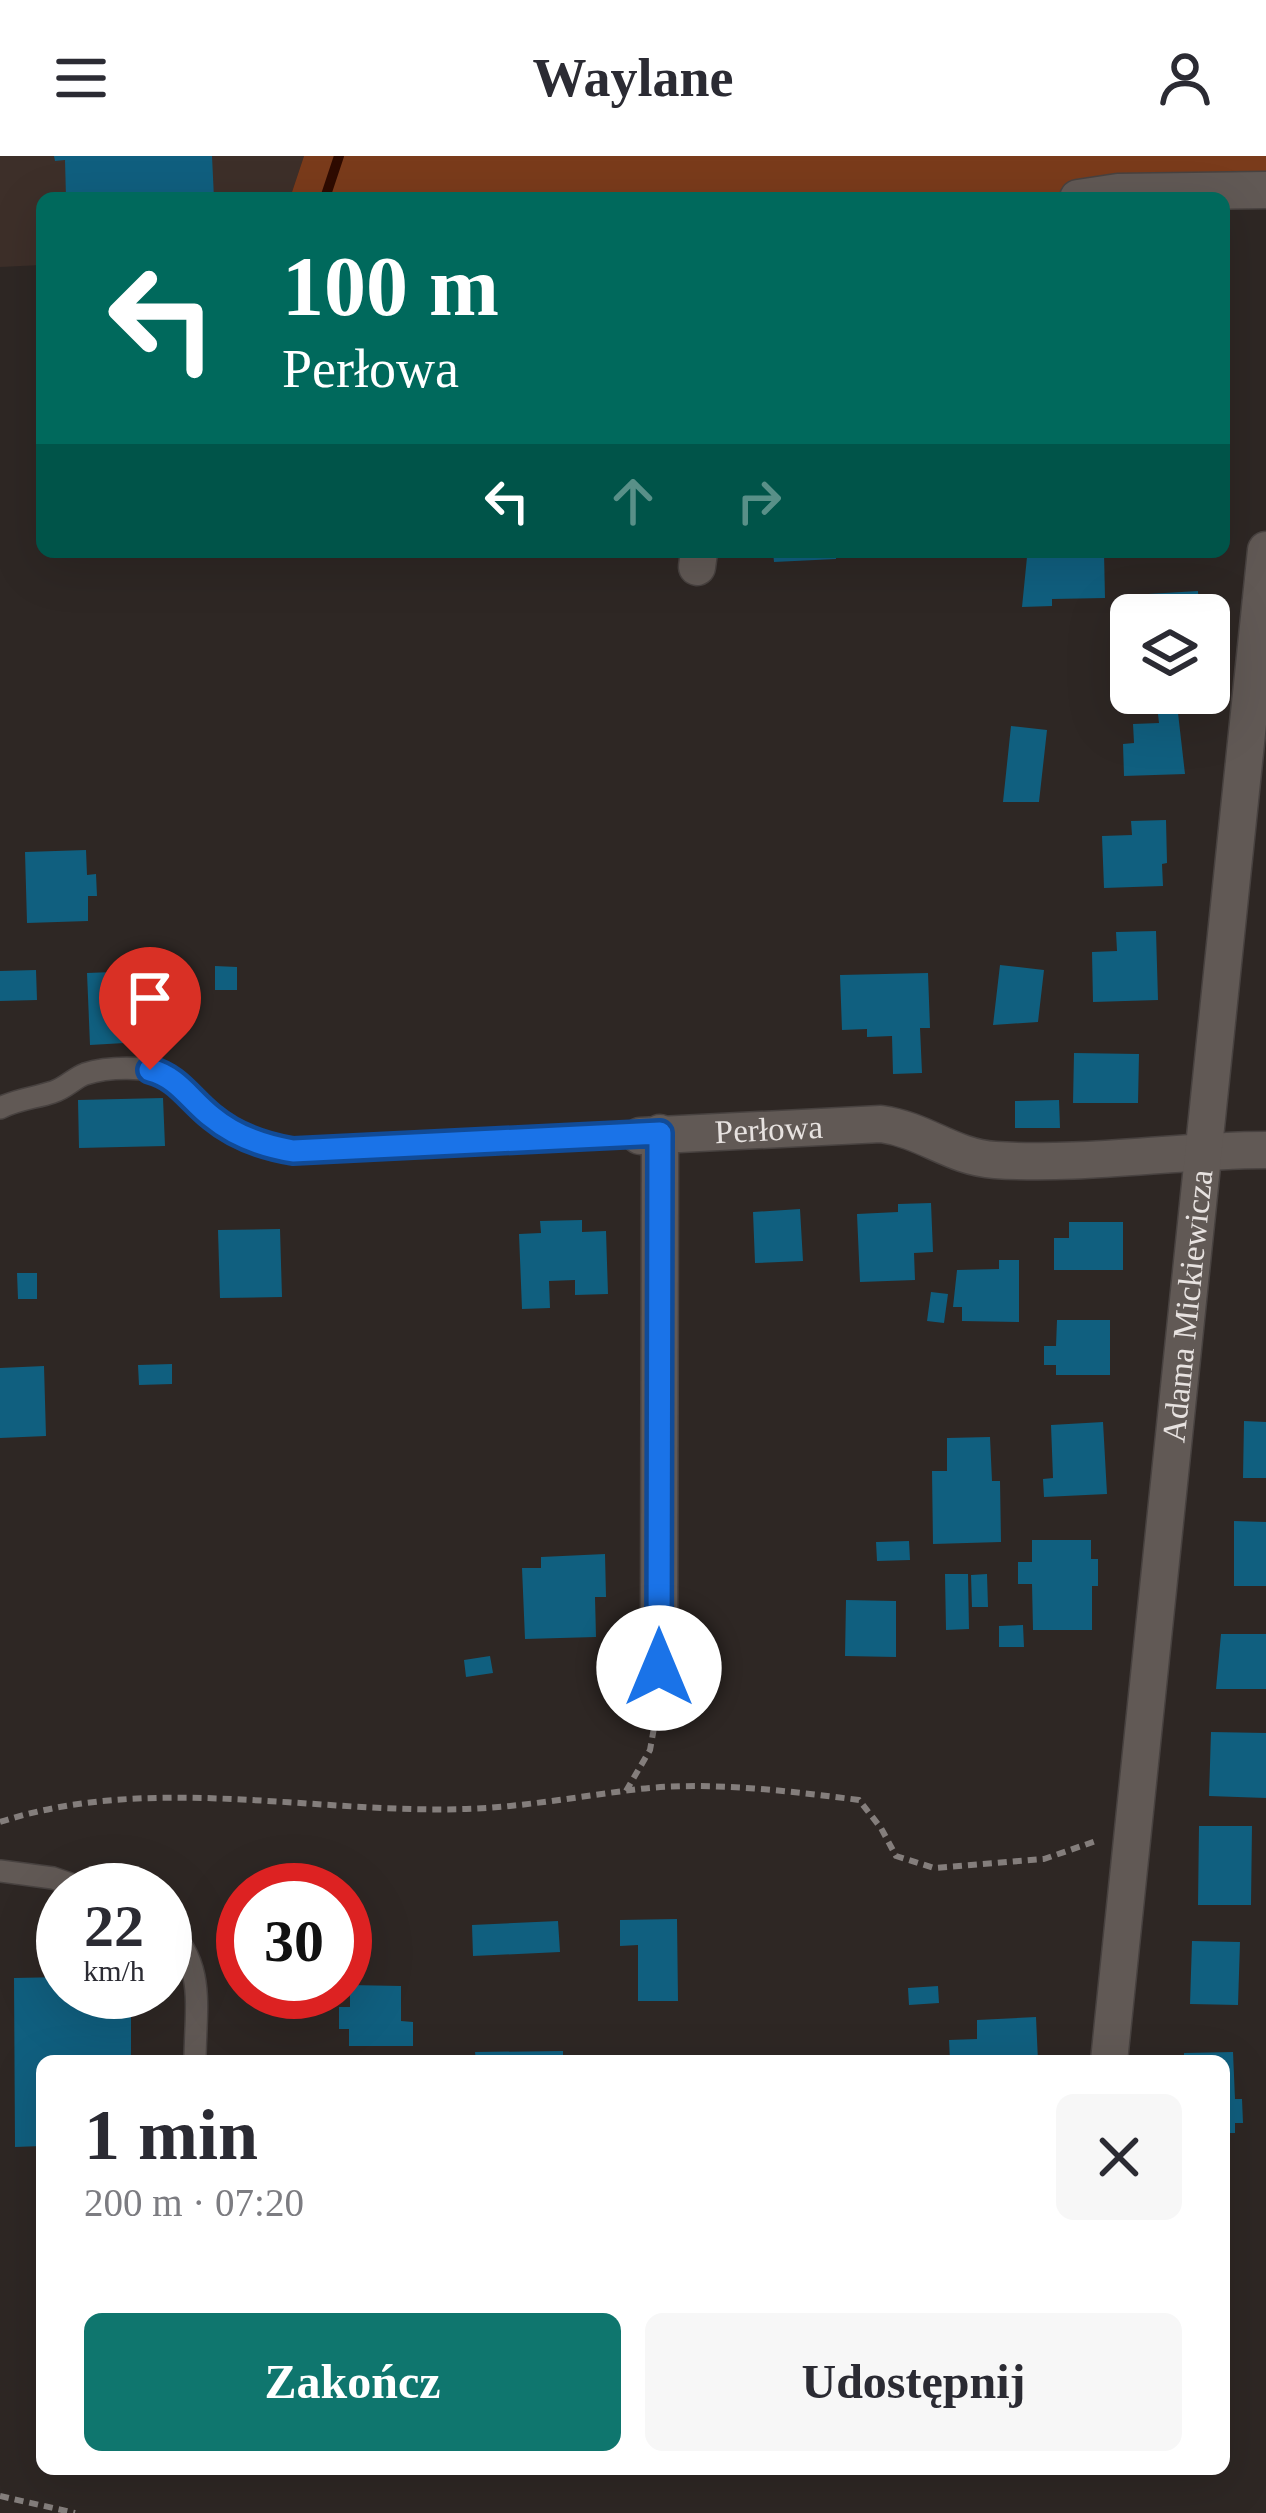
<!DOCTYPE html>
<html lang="pl">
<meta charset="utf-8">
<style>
:root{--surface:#fff;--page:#f7f7f7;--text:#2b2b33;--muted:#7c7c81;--accent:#0f766e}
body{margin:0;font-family:"Times New Roman",serif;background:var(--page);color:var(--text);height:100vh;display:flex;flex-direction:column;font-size:45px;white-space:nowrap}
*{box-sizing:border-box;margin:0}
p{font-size:39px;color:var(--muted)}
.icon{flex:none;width:66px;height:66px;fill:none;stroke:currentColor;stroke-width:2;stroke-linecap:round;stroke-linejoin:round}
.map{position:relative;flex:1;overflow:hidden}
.drawer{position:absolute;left:36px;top:1899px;width:1194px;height:420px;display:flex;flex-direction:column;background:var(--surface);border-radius:18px;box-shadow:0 12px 48px #0002}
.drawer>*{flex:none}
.hud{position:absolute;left:36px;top:36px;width:1194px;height:366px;border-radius:18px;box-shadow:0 12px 48px #0002;background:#00695c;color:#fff;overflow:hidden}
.fabs{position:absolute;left:1110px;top:438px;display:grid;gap:24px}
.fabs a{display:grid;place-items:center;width:120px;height:120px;border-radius:18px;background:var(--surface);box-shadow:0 12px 48px #0002;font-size:60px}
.speed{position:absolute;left:36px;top:1707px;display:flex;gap:24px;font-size:60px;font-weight:700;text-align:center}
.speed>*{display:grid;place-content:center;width:156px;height:156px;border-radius:50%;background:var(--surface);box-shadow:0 12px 48px #0002;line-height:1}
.speed small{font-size:30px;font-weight:400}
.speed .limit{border:18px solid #d22;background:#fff;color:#111}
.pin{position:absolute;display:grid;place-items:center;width:102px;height:102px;color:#fff;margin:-123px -51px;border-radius:50% 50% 50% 0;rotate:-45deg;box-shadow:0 0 12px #0007}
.pin .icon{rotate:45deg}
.me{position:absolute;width:132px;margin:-66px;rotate:0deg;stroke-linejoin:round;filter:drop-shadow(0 0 9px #0008)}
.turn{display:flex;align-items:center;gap:42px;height:252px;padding:0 48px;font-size:54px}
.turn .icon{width:156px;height:156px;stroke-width:2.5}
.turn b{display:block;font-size:84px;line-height:102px}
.lanes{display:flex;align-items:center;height:114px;padding:0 48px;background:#0003;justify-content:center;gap:60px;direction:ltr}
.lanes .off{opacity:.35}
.round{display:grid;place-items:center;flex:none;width:126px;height:126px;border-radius:18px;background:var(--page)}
.headline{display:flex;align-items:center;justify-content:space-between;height:204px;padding:0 48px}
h1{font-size:72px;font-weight:600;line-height:90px}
.button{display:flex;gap:24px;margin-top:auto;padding:24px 48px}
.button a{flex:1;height:138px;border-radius:18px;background:var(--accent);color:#fff;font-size:48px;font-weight:600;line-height:138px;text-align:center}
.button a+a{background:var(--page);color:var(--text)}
header{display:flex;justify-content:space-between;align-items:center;height:156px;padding:0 48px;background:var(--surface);font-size:54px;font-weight:600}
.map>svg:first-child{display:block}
</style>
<header><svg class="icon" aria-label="menu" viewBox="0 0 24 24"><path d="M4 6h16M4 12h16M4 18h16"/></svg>Waylane<svg class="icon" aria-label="person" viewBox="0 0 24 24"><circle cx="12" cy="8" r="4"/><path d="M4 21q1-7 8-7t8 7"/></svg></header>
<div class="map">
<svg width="1266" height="2357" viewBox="0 0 1266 2357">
<rect width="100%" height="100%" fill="#2e2724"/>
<path fill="#3d2f29" d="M0 0H304L290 42H42V109L0 111Z"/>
<path fill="#7a3b1b" d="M304 0H1266V23L1095 27 1040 42H290Z"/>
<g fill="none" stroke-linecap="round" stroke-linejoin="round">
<path stroke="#2f0b00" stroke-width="10" d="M325 42 339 0"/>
</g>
<path fill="#105f7f" d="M54 0H212L214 42H66L65 4 55 5Z
M773 396H836V403L774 406Z
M1007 396H1104L1105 442 1052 443V450L1022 451 1027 401Z
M1198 435 1199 459H1150L1148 438Z
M1178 557 1185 618 1124 620 1123 588 1134 587 1133 568 1159 567 1158 558Z
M1011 570 1047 574 1039 646H1003Z
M1166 664 1167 707 1162 708 1163 730 1104 732 1102 680 1132 679 1131 665Z
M86 694 87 719 96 718 97 740H88V765L27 767 25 696Z
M1156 775 1158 844 1093 846 1092 796 1117 795 1116 776Z
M1000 809 1044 814 1038 866 993 869Z
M215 810 237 811V834H215Z
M36 814 37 844 0 845V815Z
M139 815 140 829 160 828 162 870 142 871V886L90 889 87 817Z
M928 817 930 872H920L922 917 893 918 892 880 867 881V873L842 874 840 819Z
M1074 897 1139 898 1138 947H1073Z
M163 942 165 990 79 992 78 944Z
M1059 944 1060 972H1015V945Z
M931 1047 933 1096 914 1097 915 1124 860 1126 857 1058 898 1056V1048Z
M800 1053 803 1105 755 1107 753 1056Z
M582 1064V1076L606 1075 608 1138 575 1139V1124L549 1125 550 1152 522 1153 519 1078 541 1077 540 1065Z
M1069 1066H1123V1114H1054V1082H1069Z
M280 1073 282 1141 220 1142 218 1074Z
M999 1104H1019V1166L962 1165V1151H953L957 1114 999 1113Z
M17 1117H37V1143H18Z
M931 1136 948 1138 944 1167 927 1165Z
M1057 1164H1110V1219H1056V1209H1044V1190H1056Z
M172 1208V1228L139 1229 138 1209Z
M44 1210 46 1280 0 1282V1212Z
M1244 1265 1266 1266V1322H1243Z
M1103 1266 1107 1338 1044 1341 1043 1323 1053 1322 1051 1269Z
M990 1281 992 1325H1000L1001 1386 933 1388 932 1315H947V1282Z
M1234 1365 1266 1366V1430H1234Z
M1032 1384H1091V1403H1098V1430H1092V1474H1033L1032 1428H1018V1406H1032Z
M909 1385 910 1404 877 1405 876 1386Z
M605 1398 606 1441H595L596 1481 525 1483 522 1412H541V1401Z
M945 1418H968L969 1473 946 1474Z
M987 1418 988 1451H972L971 1419Z
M846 1444 896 1445V1501L845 1500Z
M1023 1469 1024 1491H999V1470Z
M1221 1478H1266V1533H1216Z
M490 1500 493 1517 466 1521 464 1504Z
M1211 1576 1266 1577V1642L1209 1640Z
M1199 1670H1252L1251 1749H1198Z
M677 1763 678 1845H638V1789L620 1790V1764Z
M558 1765 560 1796 473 1800 472 1769Z
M1192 1785 1240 1786 1238 1849 1190 1848Z
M63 1821V1836H131V1905H42V1990L15 1991 14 1822Z
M350 1829 401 1830V1865L413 1866V1890H349V1873H339V1851H350Z
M938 1830 939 1847 909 1849 908 1832Z
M1036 1861 1038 1905H950L949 1884 977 1883V1864Z
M563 1895V1905H476L475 1896Z
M1233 1896 1235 1943H1242L1243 1967H1235V1977H1224V1905H1184V1897Z"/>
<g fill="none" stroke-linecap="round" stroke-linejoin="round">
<g stroke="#484240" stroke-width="24">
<path id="service" d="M0 952C18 943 35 942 53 936 66 932 74 922 85 918 106 911 148 909 168 920 184 930 195 946 208 958 232 980 262 990 293 995L640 980
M0 1715 53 1722 88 1734
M165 1771C207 1807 195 1854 195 1905"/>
</g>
<g stroke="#484240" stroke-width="39">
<g id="minor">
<path d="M1078 42 1118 36 1266 34"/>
<path d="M697 411 699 396"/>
<path id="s1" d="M640 980 881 968C925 974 951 1001 995 1004 1085 1010 1176 994 1266 994"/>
<path d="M659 1512 660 977"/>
<path id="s2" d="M1109 1905 1266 394"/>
</g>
</g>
<path stroke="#847e7c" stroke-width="6" stroke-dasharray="9 6" stroke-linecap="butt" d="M626 1635 650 1594 659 1544
M0 1666C150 1617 312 1658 466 1653 524 1651 581 1640 639 1633 708 1625 790 1635 859 1644L881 1672 896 1700 934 1712 1044 1703 1096 1685
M0 2340 75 2357"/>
<use href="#service" stroke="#615955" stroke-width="21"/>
<use href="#minor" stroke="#615955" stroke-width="36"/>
</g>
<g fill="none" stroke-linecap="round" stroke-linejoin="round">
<g stroke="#114b97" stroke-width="30">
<path id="route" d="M150 914C178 921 190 944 212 961 236 981 263 990 293 995L660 977 659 1512"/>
</g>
<use href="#route" stroke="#1a73e8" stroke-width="21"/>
</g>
<g text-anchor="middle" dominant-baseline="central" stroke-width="9" stroke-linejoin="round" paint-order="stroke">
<g font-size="33" fill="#e7e2e0" stroke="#241d1a">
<text stroke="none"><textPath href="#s1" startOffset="129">Perłowa</textPath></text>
<text stroke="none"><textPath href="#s2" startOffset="759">Adama Mickiewicza</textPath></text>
</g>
</g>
</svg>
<div class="fabs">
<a><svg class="icon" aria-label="layers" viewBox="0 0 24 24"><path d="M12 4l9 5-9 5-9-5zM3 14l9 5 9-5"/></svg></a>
</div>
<div class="speed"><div>22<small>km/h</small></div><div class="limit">30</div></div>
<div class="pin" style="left:150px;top:914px;background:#d93025"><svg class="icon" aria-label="arrive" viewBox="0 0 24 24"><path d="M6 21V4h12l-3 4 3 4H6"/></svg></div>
<svg class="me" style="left:659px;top:1512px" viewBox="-20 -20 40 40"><circle r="19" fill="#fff"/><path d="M0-13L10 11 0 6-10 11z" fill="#1a73e8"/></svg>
<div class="hud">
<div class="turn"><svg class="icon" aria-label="left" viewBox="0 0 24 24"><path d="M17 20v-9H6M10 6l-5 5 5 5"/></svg><div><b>100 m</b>Perłowa</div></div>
<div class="lanes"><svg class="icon" aria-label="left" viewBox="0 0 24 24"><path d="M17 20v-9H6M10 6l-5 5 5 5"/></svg><svg class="icon off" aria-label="ahead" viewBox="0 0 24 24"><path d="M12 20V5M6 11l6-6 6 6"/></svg><svg class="icon off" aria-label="right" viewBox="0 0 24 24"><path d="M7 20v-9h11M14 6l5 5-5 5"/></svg></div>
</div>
<section class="drawer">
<div class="headline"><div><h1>1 min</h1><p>200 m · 07:20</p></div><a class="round"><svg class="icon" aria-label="close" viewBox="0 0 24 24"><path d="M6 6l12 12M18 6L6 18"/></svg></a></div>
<div class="button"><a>Zakończ</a><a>Udostępnij</a></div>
</section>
</div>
